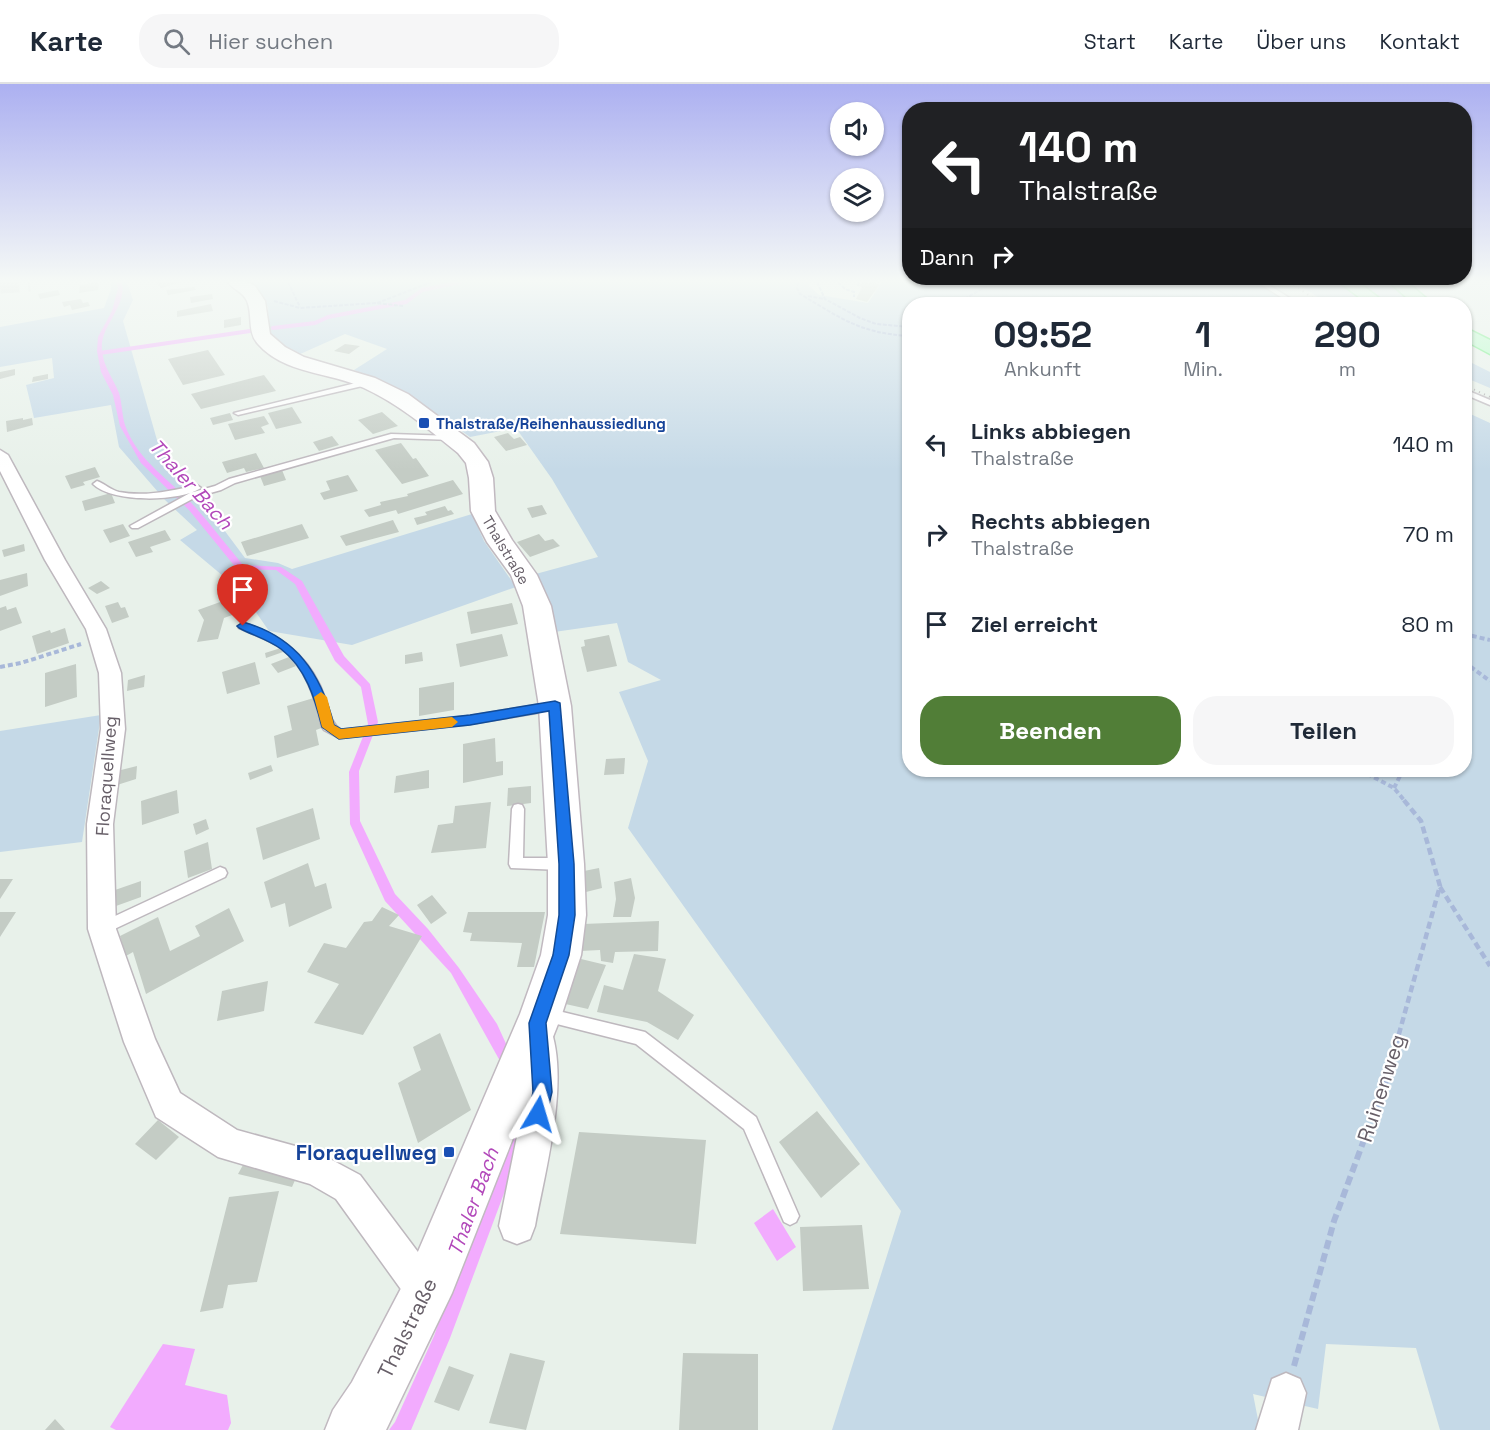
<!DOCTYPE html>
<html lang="de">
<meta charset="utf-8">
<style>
:root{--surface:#fff;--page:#f6f6f7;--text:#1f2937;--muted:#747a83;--line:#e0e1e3;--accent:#517e37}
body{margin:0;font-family:"Space Grotesk",sans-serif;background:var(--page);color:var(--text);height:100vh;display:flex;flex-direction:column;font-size:22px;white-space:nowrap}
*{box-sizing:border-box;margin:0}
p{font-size:20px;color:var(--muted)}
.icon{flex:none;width:33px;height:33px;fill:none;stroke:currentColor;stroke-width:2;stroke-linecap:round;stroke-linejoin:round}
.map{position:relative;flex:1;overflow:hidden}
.panel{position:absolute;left:902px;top:213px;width:570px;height:480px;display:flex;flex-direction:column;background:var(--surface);border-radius:24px;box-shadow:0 2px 4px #0004}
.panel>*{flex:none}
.guide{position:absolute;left:902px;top:18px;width:570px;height:183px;border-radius:24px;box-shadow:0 2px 4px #0004;background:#202124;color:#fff;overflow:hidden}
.controls{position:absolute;left:830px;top:18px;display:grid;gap:12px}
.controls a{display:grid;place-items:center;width:54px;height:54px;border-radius:50%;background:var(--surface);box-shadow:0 2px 4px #0004;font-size:30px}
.pin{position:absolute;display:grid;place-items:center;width:51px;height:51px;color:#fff;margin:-62px -26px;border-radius:50% 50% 50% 0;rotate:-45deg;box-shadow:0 0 6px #0007}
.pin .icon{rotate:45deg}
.me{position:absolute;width:66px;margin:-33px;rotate:7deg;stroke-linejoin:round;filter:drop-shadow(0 0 4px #0008)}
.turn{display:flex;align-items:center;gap:21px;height:126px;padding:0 18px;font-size:27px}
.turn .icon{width:78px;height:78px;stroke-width:2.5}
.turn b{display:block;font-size:42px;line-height:51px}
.then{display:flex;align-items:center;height:57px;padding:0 18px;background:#0003;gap:12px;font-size:22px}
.eta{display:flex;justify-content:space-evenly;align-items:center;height:102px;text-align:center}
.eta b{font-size:36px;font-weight:700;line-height:42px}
.primary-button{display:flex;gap:12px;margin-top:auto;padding:12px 18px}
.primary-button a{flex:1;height:69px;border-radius:24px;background:var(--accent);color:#fff;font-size:24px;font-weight:700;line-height:69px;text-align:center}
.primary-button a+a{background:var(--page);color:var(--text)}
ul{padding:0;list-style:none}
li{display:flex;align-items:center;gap:18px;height:90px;padding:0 18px}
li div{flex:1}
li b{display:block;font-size:22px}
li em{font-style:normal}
header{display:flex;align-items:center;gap:36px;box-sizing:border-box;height:84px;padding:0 30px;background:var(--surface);border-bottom:2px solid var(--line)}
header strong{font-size:28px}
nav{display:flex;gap:33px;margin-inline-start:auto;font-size:21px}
.search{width:420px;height:54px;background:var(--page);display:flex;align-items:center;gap:15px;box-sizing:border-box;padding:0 21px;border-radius:24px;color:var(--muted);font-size:22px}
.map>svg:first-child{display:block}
</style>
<header>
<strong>Karte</strong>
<div class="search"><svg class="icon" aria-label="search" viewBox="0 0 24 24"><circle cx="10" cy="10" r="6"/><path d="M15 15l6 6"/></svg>Hier suchen</div>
<nav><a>Start</a><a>Karte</a><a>Über uns</a><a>Kontakt</a></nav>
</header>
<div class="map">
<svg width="1490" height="1346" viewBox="0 0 1490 1346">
<rect width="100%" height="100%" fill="#e8f1ea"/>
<path fill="#c5d9e7" d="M111 198H127L133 216 123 237 157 356 245 474 278 479 292 485 472 430 484 457 516 503 352 561 269 547 241 507 180 456 197 446 165 416 119 363 111 321 34 334 26 301 54 294 52 274 0 283V243L104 224 111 205Z
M252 198H810L809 202 819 211 868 219 882 198H1261L1291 220H909V686H1464V327L1490 339V1346H1440L1416 1264 1326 1260 1318 1325 1253 1310 1260 1346H832L901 1127 628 744 648 677 619 608 661 596 628 578 617 539 554 548 532 491 598 473 552 395 516 344 470 353C433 326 396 303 354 286L387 265 345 250 298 271 277 258 269 247 268 223Z
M1295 198H1338L1370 220H1328Z
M1355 198H1390L1416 220H1387Z
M1464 275 1490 288V304L1464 293Z
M101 631 82 758 0 768V647Z"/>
<path fill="#f2abfe" d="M116 198H122C127 224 99 242 102 267 104 284 113 294 119 309 122 319 122 331 125 341 138 378 171 396 196 424 212 442 227 462 243 481L281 483 302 497 344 572 370 600 378 638 359 687 360 737 395 810 428 845 459 884 497 940 522 995V1036L509 1096 450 1254 411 1346H389L395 1338 434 1252 461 1175 510 995 451 889 385 817 350 740 349 688 368 640 361 603 335 577 295 500 276 486 237 485 189 426 141 379 120 342 113 311 101 288 97 267 98 253 112 227 118 204Z
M773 1125 796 1163 777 1177 754 1139Z
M163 1260 195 1265 185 1301 227 1311 231 1339 228 1346H116L110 1343Z"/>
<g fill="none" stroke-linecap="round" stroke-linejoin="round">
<path stroke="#f2abfe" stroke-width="4" d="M273 244 315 239 328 233 406 218 422 206 460 198
M100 269 250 247"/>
</g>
<path fill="#c4ccc5" d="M95 198 99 199 98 206 79 209 80 201Z
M182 198 161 204 156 199 160 198Z
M863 198 880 200 867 218 856 215 862 203 859 202Z
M194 203 196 206 168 211 166 206Z
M58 206 60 211 40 215 38 210Z
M212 210 213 215 191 219 190 213Z
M81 215 83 219 88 218 90 222 72 226 70 221 64 223 62 218Z
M211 220 213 227 177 233V227Z
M241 233V241L224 244V236Z
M345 260 360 262 349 270 334 267Z
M208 266 225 291 183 301 168 275Z
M15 285V291L0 295V288Z
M48 290V295L32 298 33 293Z
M264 291 276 307 201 325 191 310Z
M292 323 302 339 276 345 268 329Z
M382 328 398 342 373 350 358 336Z
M230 329 233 336 213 341 210 334Z
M264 332 269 340 261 343 265 349 235 356 228 340Z
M23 334V336L32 334 33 341 7 348 6 337Z
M508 349 514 355 520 353 527 361 506 367 494 353Z
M332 352 339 361 319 367 313 358Z
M401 359 413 375 416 374 429 392 402 400 375 366Z
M256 369 264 384 246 388 244 384 227 389 222 378Z
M95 383 100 393 83 398 85 401 71 405 65 392Z
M282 386 286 396 264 402 260 392Z
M348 391 358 407 324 416 320 409 330 406 326 397Z
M453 396 463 410 398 430 396 426 369 433 364 426 381 421 380 418 408 412 407 410Z
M111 409 115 419 85 427 82 417Z
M542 421 547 430 532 434 527 424Z
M445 422 448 427 451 426 454 430 417 441 414 434 427 431 425 428Z
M393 436 399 448 346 462 340 452Z
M123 440 130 452 110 459 103 446Z
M302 440 309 454 247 472 241 458Z
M165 446 171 456 150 463 153 468 136 473 128 458Z
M539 450 545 457 553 455 560 462 530 473 517 458Z
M24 460 25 467 4 473 2 466Z
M27 489 28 502 0 512V496Z
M101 497 110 504 97 510 88 504Z
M234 513 246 526 224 534 218 555 197 558 204 536 198 526Z
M118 518 121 524 125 523 129 533 112 539 105 522Z
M512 519 518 540 471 550 467 528Z
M6 522 7 526 16 523 22 539 0 547V524Z
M65 544 69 559 37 570 32 552 50 546 51 549Z
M502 550 508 572 460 583 456 560Z
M609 551 617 582 587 588 581 563 585 562 584 556Z
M281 564 283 568 266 574 265 569Z
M422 568 423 577 405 580V571Z
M289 573 296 582 278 589 271 580Z
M255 578 260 600 227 610 222 588Z
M76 580 77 613 45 623V589Z
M145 591 144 603 127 607 128 596Z
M454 598V626L419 632V604Z
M317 613 324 643 316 646 319 661 277 674 274 652 292 646 287 622Z
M495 654 496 678 503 677V691L463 699V660Z
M625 674 624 690 604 691 606 675Z
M271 681 273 687 250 696 248 689Z
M137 682 136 695 117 701V687Z
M429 686V704L394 709 396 692Z
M531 702V719L507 722 508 704Z
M177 706 179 729 142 741 141 717Z
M491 718 486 764 431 769 438 741 453 739 455 722Z
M313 724 320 755 263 776 256 744Z
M206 735 209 745 196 751 193 740Z
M208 758 212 785 188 794 184 767Z
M308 779 315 803 326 799 332 824 289 843 285 819 271 824 264 798Z
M599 784 602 804 582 809 579 788Z
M631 794 635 814 631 833H613L616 815 614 798Z
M0 795H13L0 815Z
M141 797V813L116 822 115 806Z
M432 811 447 829 431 840 417 821Z
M382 823 399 831 389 842 422 852 363 951 314 939 339 900 307 888 324 859 346 864 364 838 372 837Z
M229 824 244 857 146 910 133 868 126 872 120 852 158 833 170 867 200 852 195 842Z
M0 828H16L0 853Z
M468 828H545L534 883H517L522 859 470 857 472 849 463 848Z
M659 837 658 867 615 868 613 879 601 877 600 866 580 867 583 840Z
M634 870 666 875 658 907 694 931 678 956 647 938 597 928 604 901 623 906Z
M581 875 606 881 588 925 561 919Z
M268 897 264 927 217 937 222 907Z
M440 949 471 1026 418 1059 398 999 421 986 413 963Z
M817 1027 860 1080 821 1114 779 1058Z
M158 1036 179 1053 156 1076 135 1060Z
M579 1048 706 1056 696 1160 560 1150Z
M248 1072 300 1085 292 1103 238 1090Z
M279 1107 257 1198 228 1201 223 1224 200 1228 229 1113Z
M862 1141 869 1205 803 1207 800 1143Z
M510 1269 545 1277 526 1346 489 1339Z
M683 1269 758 1270V1346H679Z
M449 1282 474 1291 459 1327 434 1318Z
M55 1335 65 1346H45Z"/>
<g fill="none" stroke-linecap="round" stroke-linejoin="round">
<path stroke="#c8ccca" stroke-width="19" stroke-dasharray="19 9" stroke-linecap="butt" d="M0 200 30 198"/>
<g stroke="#beb8be" stroke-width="3">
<path id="lane" d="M1257 198H1264L1299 220H1292Z
M368 296 372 298 371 300 238 331 234 329Z
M1464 305 1490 316V321L1464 310Z
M391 350 453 352 457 354 453 356 394 354 235 399 221 406 196 413 138 444H132L130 442 190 409 215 402 229 395Z
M97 397C105 400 111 406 119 408 144 413 172 407 197 401L201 404C180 418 112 419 93 400Z
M243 539C283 551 311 574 325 614 330 626 329 638 341 646L470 632 554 618 560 622 554 626 470 640 339 654 324 646 322 643C315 613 305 580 278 562 266 554 252 550 239 544L238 542Z
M518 720 522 721 524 725 523 774H562L567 776 569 780 567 784 562 786 511 784 509 780 512 725 514 721Z
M220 783 225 785 227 789 225 793 108 848 103 850 98 848 96 844 98 840Z
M546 924 645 948 756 1033 799 1132 796 1138 790 1141 784 1138 744 1045 636 960 541 936 538 931 541 926Z"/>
</g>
<g stroke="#beb8be" stroke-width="3">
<path id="street" d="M0 366 8 371 65 476 106 545 121 589 125 645 113 740 116 845 155 955 180 1009 237 1046 317 1068 360 1091 439 1196 445 1209 439 1222 426 1228 413 1222 336 1115 310 1100 218 1073 156 1033 124 958 88 845 87 740 101 645 99 589 86 545 45 476 0 387Z
M538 937 549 941C571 993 545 1087 535 1142L530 1155 517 1160 504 1155 499 1142 526 1008 522 952 527 941Z
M1286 1289 1300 1295 1306 1309 1298 1346H1256L1272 1295Z"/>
</g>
<g stroke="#c1b9c0" stroke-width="3">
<path id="secondary" d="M228 198H247L255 202 265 217 270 250 285 263 304 273 375 294 408 310 474 359 488 378 493 394 495 427 512 456 537 491 551 522 571 622 584 780 586 831 581 871 562 930 452 1209 386 1346H325L333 1326 352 1298 408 1191 520 930 541 871 548 831V780L539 622 523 522 511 491 487 458 471 427 469 394 466 379 458 369C428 345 399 320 364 304 330 288 284 290 258 260 247 248 253 231 247 217 243 207 233 206 228 198Z"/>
</g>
<g stroke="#62f076" stroke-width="3">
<path id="primary" d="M1339 198H1358L1387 220H1368Z
M1389 198H1407L1433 220H1414Z
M1464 243 1490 256V270L1464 256Z"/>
</g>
<path stroke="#a8b8d9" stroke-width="2" stroke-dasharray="4 1.5" stroke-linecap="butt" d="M288 198 300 223
M798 198 797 204 800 210C841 234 859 249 909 252
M817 198 825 215 860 234 876 240 909 243
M838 198 845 205 854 208V213
M872 198H879
M858 202 859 198
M808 212 824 215
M274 217 300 224 376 219 403 222
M377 219 432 198
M964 220V215L994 198"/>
<path stroke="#a8b8d9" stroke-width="4" stroke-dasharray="5 3" stroke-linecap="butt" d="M1464 550 1490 556
M1464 578 1490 597
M0 583 21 579 81 560
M1360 686 1394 704 1404 716
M1394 704 1403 686"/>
<path stroke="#a8b8d9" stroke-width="4.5" stroke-dasharray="7 4" stroke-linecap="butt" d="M1440 803 1490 882
M1387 993 1440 802 1421 737 1403 715"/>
<path stroke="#a8b8d9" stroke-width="6" stroke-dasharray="9 4.5" stroke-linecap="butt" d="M1294 1282 1334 1137 1388 991"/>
<use href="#lane" fill="#fff" fill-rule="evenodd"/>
<use href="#street" fill="#fff" fill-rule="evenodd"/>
<use href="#secondary" fill="#fff" fill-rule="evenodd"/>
<use href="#primary" fill="#b0fec4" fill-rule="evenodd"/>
<path stroke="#a8a5a8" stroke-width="2" stroke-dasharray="1 4.5" stroke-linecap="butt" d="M1289 198 1322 220
M1464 301 1490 313"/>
</g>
<linearGradient id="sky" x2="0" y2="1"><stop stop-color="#acb0f1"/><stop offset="0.51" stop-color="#f5f9f6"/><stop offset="1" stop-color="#f5f9f6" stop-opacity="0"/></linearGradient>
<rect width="1490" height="386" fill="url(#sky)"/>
<path fill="#1a73e8" stroke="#114b97" stroke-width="1.5" d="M243 538C296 553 321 589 334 641L341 645 470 631 555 617 560 619 574 780 575 831 569 871 546 939 552 1008 545 1037 538 1040 531 1037 529 1030 533 1008 529 939 553 871 559 831V780L549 627 470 641 339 655 322 643C315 615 306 584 281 565 269 556 252 551 239 544L237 542Z"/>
<path fill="#f59e0b" d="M321 608 327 613 334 641 341 645 452 633 458 638 452 643 339 655 322 643 314 613Z"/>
<g fill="#1a4fb4" stroke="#fff" stroke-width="2">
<rect x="418" y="333" width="12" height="12" rx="3"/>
<rect x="443" y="1062" width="12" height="12" rx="3"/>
</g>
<g text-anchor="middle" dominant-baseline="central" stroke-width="4.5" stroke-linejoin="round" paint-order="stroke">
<g font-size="15" font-weight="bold" fill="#164399" stroke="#fff" text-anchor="start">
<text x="436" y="339">Thalstraße/Reihenhaussiedlung</text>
</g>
<g font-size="15" fill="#675f68" stroke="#fff">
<text transform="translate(506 466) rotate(59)">Thalstraße</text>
</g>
<g font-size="18" fill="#675f68" stroke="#fff">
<text transform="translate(106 692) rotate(-86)">Floraquellweg</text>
</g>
<g font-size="20" font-style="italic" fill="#b248ba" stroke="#fff">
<text transform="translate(191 400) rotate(48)">Thaler Bach</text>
<text transform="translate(473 1118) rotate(-70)">Thaler Bach</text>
</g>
<g font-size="21" fill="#675f68" stroke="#fff">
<text transform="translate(1381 1004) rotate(-72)">Ruinenweg</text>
<text transform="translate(407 1244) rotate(-64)">Thalstraße</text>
</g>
<g font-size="21" font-weight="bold" fill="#164399" stroke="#fff" text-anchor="end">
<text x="437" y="1068">Floraquellweg</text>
</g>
</g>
</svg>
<div class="controls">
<a><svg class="icon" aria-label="sound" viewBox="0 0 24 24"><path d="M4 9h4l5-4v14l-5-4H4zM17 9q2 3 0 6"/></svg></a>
<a><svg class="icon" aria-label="layers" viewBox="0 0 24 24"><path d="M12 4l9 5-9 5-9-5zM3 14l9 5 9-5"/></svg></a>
</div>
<div class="pin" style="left:243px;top:542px;background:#d93025"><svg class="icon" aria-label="arrive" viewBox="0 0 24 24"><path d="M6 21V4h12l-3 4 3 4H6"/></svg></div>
<svg class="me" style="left:538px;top:1030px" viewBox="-20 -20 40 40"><path d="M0-17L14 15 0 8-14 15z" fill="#1a73e8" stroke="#fff" stroke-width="4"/></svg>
<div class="guide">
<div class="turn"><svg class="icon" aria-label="left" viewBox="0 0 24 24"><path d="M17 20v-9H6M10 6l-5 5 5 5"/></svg><div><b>140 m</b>Thalstraße</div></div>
<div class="then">Dann<svg class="icon" aria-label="right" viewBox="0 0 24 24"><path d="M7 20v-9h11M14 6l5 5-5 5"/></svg></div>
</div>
<section class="panel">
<div class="eta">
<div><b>09:52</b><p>Ankunft</p></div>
<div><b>1</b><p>Min.</p></div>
<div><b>290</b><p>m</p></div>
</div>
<ul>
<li><svg class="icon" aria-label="left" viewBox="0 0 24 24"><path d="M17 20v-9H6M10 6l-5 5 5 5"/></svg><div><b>Links abbiegen</b><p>Thalstraße</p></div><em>140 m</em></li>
<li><svg class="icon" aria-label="right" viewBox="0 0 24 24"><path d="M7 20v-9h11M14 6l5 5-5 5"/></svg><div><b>Rechts abbiegen</b><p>Thalstraße</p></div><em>70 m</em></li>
<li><svg class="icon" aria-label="arrive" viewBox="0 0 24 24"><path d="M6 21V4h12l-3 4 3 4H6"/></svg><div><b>Ziel erreicht</b></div><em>80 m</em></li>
</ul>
<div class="primary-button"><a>Beenden</a><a>Teilen</a></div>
</section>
</div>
